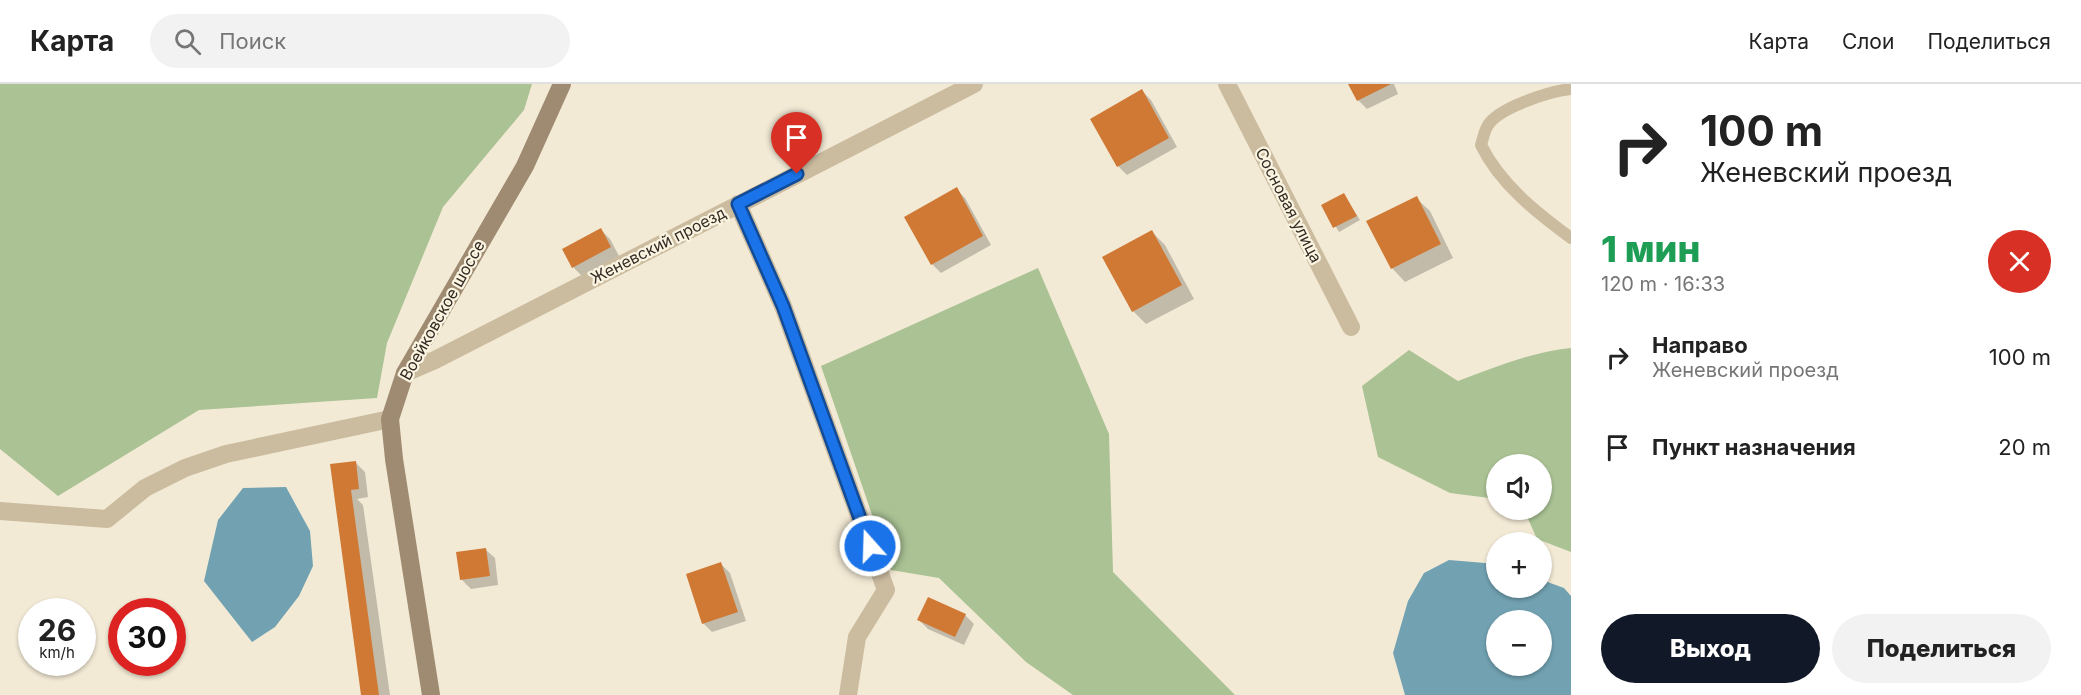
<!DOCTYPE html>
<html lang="ru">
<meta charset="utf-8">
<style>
:root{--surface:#fff;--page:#f2f2f2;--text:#222;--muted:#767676;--line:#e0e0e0;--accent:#111827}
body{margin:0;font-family:Inter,sans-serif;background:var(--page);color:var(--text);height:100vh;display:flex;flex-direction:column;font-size:22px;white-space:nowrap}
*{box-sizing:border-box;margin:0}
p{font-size:20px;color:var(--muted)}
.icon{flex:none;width:33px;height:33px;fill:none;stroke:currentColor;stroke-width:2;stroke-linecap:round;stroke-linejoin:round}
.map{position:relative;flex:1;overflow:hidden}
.details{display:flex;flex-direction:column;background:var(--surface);width:510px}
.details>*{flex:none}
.banner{background:#fff;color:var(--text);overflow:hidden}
.fabs{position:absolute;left:1486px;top:370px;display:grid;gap:12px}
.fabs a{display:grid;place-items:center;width:66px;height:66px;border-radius:50%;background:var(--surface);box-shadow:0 2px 4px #0004;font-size:30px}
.speed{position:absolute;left:18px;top:514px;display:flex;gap:12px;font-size:30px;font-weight:700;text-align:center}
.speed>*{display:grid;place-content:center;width:78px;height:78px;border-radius:50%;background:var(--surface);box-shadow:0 2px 4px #0004;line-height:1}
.speed small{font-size:15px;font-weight:400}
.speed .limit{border:9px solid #d22;background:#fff;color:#111}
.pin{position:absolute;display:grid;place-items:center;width:51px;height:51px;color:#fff;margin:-62px -26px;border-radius:50% 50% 50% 0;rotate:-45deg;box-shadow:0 0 6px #0007}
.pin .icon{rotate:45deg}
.me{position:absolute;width:66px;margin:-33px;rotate:340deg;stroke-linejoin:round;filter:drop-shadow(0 0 4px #0008)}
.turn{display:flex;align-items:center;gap:21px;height:126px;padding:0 30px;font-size:27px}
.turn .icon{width:78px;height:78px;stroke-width:2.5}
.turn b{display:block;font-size:42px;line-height:51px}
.round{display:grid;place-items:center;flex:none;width:63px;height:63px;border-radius:32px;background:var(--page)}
.summary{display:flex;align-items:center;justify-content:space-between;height:102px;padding:0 30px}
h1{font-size:36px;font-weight:800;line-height:45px;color:#1e9e55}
.cta{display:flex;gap:12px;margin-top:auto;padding:12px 30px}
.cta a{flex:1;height:69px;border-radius:36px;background:var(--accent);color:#fff;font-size:24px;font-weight:800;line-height:69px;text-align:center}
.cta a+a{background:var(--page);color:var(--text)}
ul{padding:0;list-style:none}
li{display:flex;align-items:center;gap:18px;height:90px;padding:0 30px}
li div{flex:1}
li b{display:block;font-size:22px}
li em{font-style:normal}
header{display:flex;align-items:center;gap:36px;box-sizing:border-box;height:84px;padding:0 30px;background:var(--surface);border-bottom:2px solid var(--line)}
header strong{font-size:28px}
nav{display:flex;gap:33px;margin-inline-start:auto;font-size:21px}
.search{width:420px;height:54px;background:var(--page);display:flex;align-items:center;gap:15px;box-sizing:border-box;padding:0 21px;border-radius:33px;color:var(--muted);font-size:22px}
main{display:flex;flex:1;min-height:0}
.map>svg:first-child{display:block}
</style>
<header>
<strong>Карта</strong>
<div class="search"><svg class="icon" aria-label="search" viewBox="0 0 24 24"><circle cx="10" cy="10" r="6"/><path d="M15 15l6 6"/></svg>Поиск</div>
<nav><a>Карта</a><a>Слои</a><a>Поделиться</a></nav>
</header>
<main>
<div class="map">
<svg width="1571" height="611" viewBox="0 0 1571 611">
<rect width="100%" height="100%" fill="#f3ead5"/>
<path fill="#aac294" d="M0 0H532L524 26 443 123 387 259 377 314 199 326 58 412 0 365Z
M1038 184 1109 350 1113 488 1235 611H1073L1026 578 939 494 891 486 821 282Z
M1571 264V468L1537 455 1524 426H1542V381H1497V415L1450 409 1378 373 1362 302 1409 266 1458 297C1496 283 1531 268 1571 264Z"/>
<path fill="#72a2b2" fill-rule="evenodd" d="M286 403 310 447 313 482 299 512 275 543 252 558 204 497 218 436 243 404Z
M1449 476 1497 480V504H1542V496L1564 504 1571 512V611H1405L1393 569 1408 517 1424 489ZM1497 537H1542V582H1497Z"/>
<path fill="#0003" d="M1350 0H1394L1398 10 1367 25 1358 16Z
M1142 7 1151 16 1177 63 1127 91 1118 82Z
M956 105 965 114 991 161 941 189 932 180Z
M1344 111 1360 136 1339 148 1323 122Z
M1416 114 1430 127 1453 174 1405 198 1392 184Z
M601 146 610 155 619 172 582 192 573 183Z
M1152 148 1165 161 1194 215 1146 240 1133 227Z
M356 379 365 388 368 413 357 415 363 421 390 611H363L331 381Z
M485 465 495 474 498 501 471 505 462 496Z
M721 480 730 489 746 537 712 548 703 539Z
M965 531 974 540 964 561 928 545 919 536Z"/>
<path fill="#d07935" d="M1348 0H1391L1357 17Z
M1142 5 1169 54 1117 83 1090 35Z
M957 103 983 152 931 181 904 133Z
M1344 109 1357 132 1333 144 1321 121Z
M1417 112 1441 160 1391 185 1366 137Z
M601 144 611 163 572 184 562 165Z
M1152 146 1182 201 1132 228 1102 173Z
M356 377 359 405 351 406 379 611H361L330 380Z
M486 464 490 492 460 496 456 468Z
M721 478 738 528 702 540 686 490Z
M928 513 966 530 955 553 917 536Z"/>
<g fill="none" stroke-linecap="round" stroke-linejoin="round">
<path stroke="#cbbca0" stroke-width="12" d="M1571 5C1551 7 1496 24 1487 43 1484 48 1483 55 1481 61 1500 100 1537 129 1571 154"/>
<path stroke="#cbbca0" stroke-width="18" d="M1227 0 1351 243
M738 120 783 222 886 506 857 553 848 611
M405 289 435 276 974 0
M0 427 107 435 145 404 185 384 226 370 390 335"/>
<path stroke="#9f8b72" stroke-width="18" d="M431 611 394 375 390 335 405 289 525 82 562 0"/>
</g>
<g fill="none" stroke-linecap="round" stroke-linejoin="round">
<g stroke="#114b97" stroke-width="15">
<path id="route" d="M797 90 738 120 783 222 870 462"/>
</g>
<use href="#route" stroke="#1a73e8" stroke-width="10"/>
</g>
<g text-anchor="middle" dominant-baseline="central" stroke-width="4.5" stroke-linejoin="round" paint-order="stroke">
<g font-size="16" fill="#342c24" stroke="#faf4e1">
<text transform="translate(1289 121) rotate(63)">Сосновая улица</text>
<text transform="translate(658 161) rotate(-27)">Женевский проезд</text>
<text transform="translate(442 226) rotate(-61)">Воейковское шоссе</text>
</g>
</g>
</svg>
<div class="fabs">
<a><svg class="icon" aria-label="sound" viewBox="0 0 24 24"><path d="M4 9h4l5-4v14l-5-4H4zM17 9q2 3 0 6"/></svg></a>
<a>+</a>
<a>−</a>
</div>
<div class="speed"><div>26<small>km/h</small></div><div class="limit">30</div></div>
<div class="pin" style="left:797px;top:90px;background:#d93025"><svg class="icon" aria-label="arrive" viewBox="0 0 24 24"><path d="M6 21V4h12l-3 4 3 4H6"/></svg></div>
<svg class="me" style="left:870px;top:462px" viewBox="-20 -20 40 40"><circle r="17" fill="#1a73e8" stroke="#fff" stroke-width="3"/><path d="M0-11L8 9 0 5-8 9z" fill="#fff"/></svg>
</div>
<section class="details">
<div class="banner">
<div class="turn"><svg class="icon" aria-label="right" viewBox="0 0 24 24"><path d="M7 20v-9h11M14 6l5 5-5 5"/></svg><div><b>100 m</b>Женевский проезд</div></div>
</div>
<div class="summary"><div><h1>1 мин</h1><p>120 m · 16:33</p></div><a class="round" style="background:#d93025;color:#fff"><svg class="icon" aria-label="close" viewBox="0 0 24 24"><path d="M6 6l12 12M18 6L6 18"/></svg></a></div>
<ul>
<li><svg class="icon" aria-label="right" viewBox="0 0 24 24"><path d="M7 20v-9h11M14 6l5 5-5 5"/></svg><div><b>Направо</b><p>Женевский проезд</p></div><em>100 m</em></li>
<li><svg class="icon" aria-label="arrive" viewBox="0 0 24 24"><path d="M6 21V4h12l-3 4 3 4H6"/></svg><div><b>Пункт назначения</b></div><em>20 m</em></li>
</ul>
<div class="cta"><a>Выход</a><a>Поделиться</a></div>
</section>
</main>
